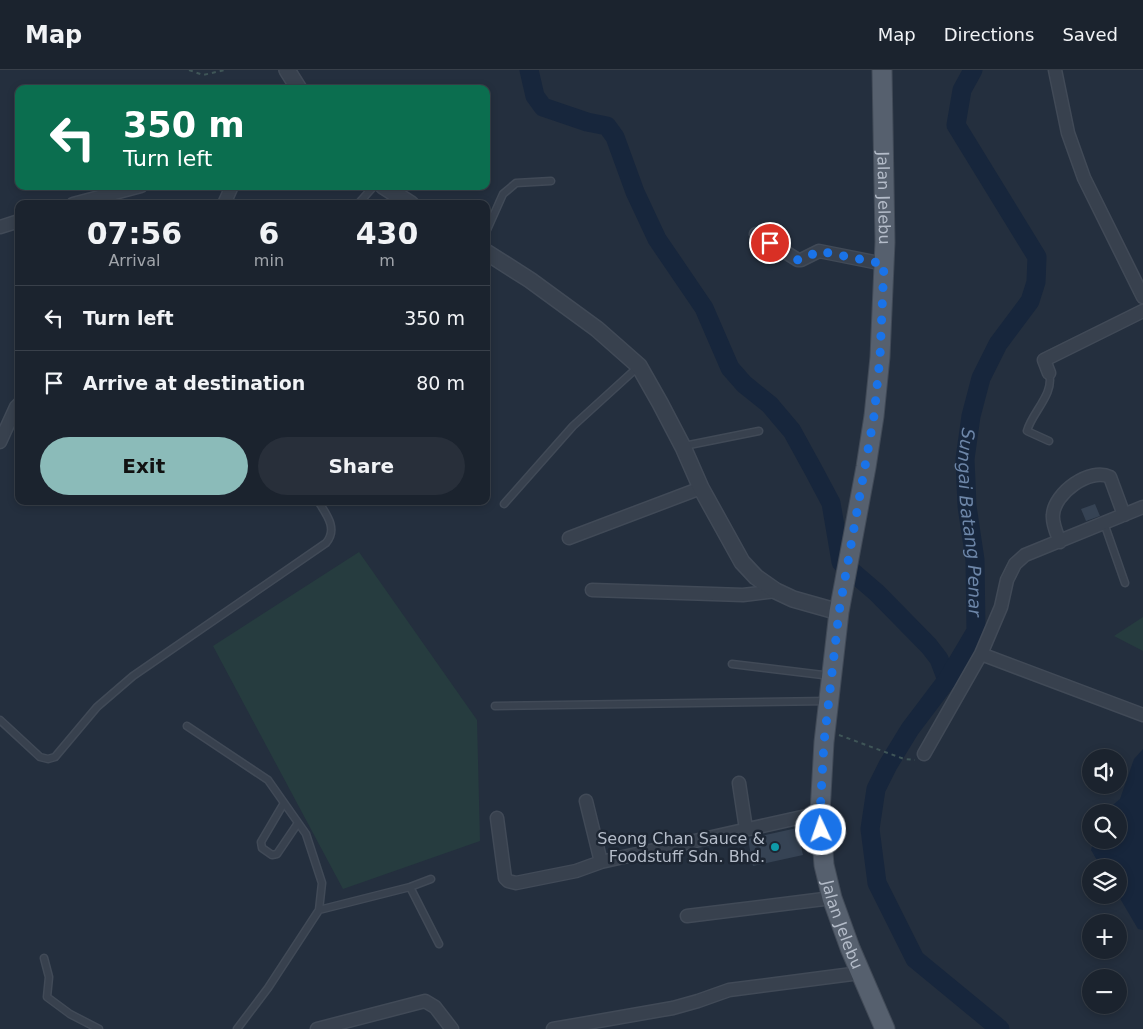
<!DOCTYPE html>
<meta charset="utf-8">
<style>
:root{--surface:#1b232e;--page:#282f3a;--text:#f1f3f6;--muted:#a0a4aa;--line:#39404a;--accent:#8bbbb9}
body{margin:0;font-family:"DejaVu Sans",sans-serif;background:var(--page);color:var(--text);height:100vh;display:flex;flex-direction:column;font-size:19px;white-space:nowrap}
*{box-sizing:border-box;margin:0}
p{font-size:16px;color:var(--muted)}
.icon{flex:none;width:28px;height:28px;fill:none;stroke:currentColor;stroke-width:2;stroke-linecap:round;stroke-linejoin:round}
.map{position:relative;flex:1;overflow:hidden}
.side{position:absolute;left:15px;top:130px;width:475px;height:305px;display:flex;flex-direction:column;background:var(--surface);border-radius:10px;box-shadow:0 2px 8px #0003,0 0 0 1px var(--line)}
.side>*{flex:none}
.hud{position:absolute;left:15px;top:15px;width:475px;height:105px;border-radius:10px;box-shadow:0 2px 8px #0003,0 0 0 1px var(--line);background:#0b6e4f;color:#fff;overflow:hidden}
.fabs{position:absolute;left:1082px;top:679px;display:grid;gap:10px}
.fabs a{display:grid;place-items:center;width:45px;height:45px;border-radius:50%;background:var(--surface);box-shadow:0 2px 8px #0003,0 0 0 1px var(--line);font-size:25px}
.pin{position:absolute;display:grid;place-items:center;width:42px;height:42px;color:#fff;margin:-21px;border:2px solid #fff;border-radius:50%;box-shadow:0 1px 5px #0007}
.me{position:absolute;width:55px;margin:-28px;rotate:357deg;stroke-linejoin:round;filter:drop-shadow(0 0 4px #0008)}
.turn{display:flex;align-items:center;gap:18px;height:105px;padding:0 25px;font-size:22px}
.turn .icon{width:65px;height:65px;stroke-width:2.5}
.turn b{display:block;font-size:35px;line-height:42px}
.eta{display:flex;justify-content:space-evenly;align-items:center;height:85px;text-align:center}
.eta b{font-size:30px;font-weight:600;line-height:35px}
.action{display:flex;gap:10px;margin-top:auto;padding:10px 25px}
.action a{flex:1;height:58px;border-radius:30px;background:var(--accent);color:#111;font-size:20px;font-weight:600;line-height:58px;text-align:center}
.action a+a{background:var(--page);color:var(--text)}
ul{padding:0;list-style:none}
li{display:flex;align-items:center;gap:15px;height:65px;padding:0 25px;border-top:1px solid var(--line)}
li div{flex:1}
li b{display:block;font-size:19px}
li em{font-style:normal}
header{display:flex;align-items:center;gap:30px;box-sizing:border-box;height:70px;padding:0 25px;background:var(--surface);border-bottom:1px solid var(--line)}
header strong{font-size:24px}
nav{display:flex;gap:28px;margin-inline-start:auto;font-size:18px}
.map>svg:first-child{display:block}
</style>
<header>
<strong>Map</strong>
<nav><a>Map</a><a>Directions</a><a>Saved</a></nav>
</header>
<div class="map">
<svg width="1143" height="959" viewBox="0 0 1143 959">
<rect width="100%" height="100%" fill="#242f3e"/>
<path fill="#263c3f" d="M359 482 477 650 480 771 343 819 213 576Z
M1143 547V581L1114 566Z"/>
<path fill="#17263c" d="M1143 679V860L1138 859 1118 825 1119 798 1101 797 1091 780 1094 770H1119V742H1104L1120 729 1134 689Z"/>
<g fill="none" stroke-linecap="round" stroke-linejoin="round">
<g stroke="#17263c" stroke-width="19">
<path d="M529 0 535 26 543 37 587 52 607 56 615 67 635 122 657 169 704 238 730 298 744 314 770 335 792 361 814 401 831 433 841 492 877 523 929 576 939 589 947 610"/>
<path id="s1" d="M973 0 962 20 956 55 1037 187 1036 212 1030 231 998 274 981 308 971 346 965 389 967 436 975 490 976 561 947 610 910 659 888 695 876 719 870 759 877 813 915 889 1000 959"/>
</g>
</g>
<path fill="#364354" d="M1095 434 1100 446 1086 451 1081 439Z
M797 758 803 785 753 796 748 769Z"/>
<g fill="none" stroke-linecap="round" stroke-linejoin="round">
<g stroke="#414a57" stroke-width="9">
<path id="service" d="M358 134 374 116
M486 162 503 124 516 113 551 111
M1049 371 1027 361C1032 342 1055 324 1049 303
M684 376 759 361
M504 434 573 356 639 296
M1104 453 1125 513
M732 594 831 606
M495 636 828 631
M0 650 40 687 48 689 55 687 97 637 133 606 326 473C338 459 327 445 318 431
M187 656 268 710 306 764 322 813 319 840 268 918 237 959
M284 733 261 772 262 778 272 785 277 784 298 753
M410 817 439 874
M319 840 410 817 431 809
M44 888 49 907 47 927 70 944 99 959"/>
</g>
<g stroke="#414a57" stroke-width="15">
<path id="minor" d="M1055 0 1068 63 1084 108 1143 227
M73 134 141 116
M224 134 232 116
M0 157 19 151
M756 164 798 190H801L819 181 884 194
M1049 303 1044 290 1143 241
M0 372 16 337 19 334
M569 468 701 418
M1060 472C1057 464 1052 454 1053 445 1054 423 1090 397 1110 407L1124 445
M592 520 743 525 776 521
M981 584 1143 645
M924 684 981 584 1001 537 1007 510 1015 494 1025 485 1143 437
M739 713 746 759
M586 731 601 792
M497 748 505 808 508 811 516 813 576 801 601 792 820 743
M687 846 832 828
M317 959 425 931 435 937 452 959
M553 959 673 938 698 931 729 920 860 903"/>
</g>
<g stroke="#414a57" stroke-width="18">
<path id="tertiary" d="M287 0 299 19
M383 116 411 134
M486 182 530 210 597 259 639 296 660 333 683 377 701 418 742 492 756 507 776 521 793 529 839 542"/>
</g>
<g stroke="#414a57" stroke-width="21">
<g id="primary">
<path id="s2" d="M882 0 885 172 880 287 874 346 866 397 839 542 824 672 820 743 824 795 832 828 850 878 885 959"/>
</g>
</g>
<path stroke="#3f5557" stroke-width="2" stroke-dasharray="4 4" stroke-linecap="butt" d="M189 0 203 5 225 0
M839 665 904 689 915 690"/>
<use href="#service" stroke="#38414e" stroke-width="6"/>
<use href="#minor" stroke="#38414e" stroke-width="12"/>
<use href="#tertiary" stroke="#38414e" stroke-width="15"/>
<use href="#primary" stroke="#56606e" stroke-width="19"/>
</g>
<g fill="none" stroke-linecap="round" stroke-linejoin="round">
<path stroke="#1a73e8" stroke-width="9" stroke-dasharray="0 16.2" d="M770 173 798 190H801L819 181 884 194 880 287 874 346 839 542 824 672 820 744 821 760"/>
</g>
<circle fill="#0f9aa8" stroke="#1d2633" stroke-width="2" cx="775" cy="777" r="5"/>
<g text-anchor="middle" dominant-baseline="central" stroke-width="5" stroke-linejoin="round" paint-order="stroke">
<g font-size="16" fill="#b4bcc9" stroke="#1d2633">
<text stroke="none"><textPath href="#s2" startOffset="128">Jalan Jelebu</textPath></text>
<text stroke="none"><textPath href="#s2" startOffset="862">Jalan Jelebu</textPath></text>
</g>
<g font-size="16" fill="#b4bcc9" stroke="#1d2633" text-anchor="end">
<text x="765" y="768">Seong Chan Sauce &amp;<tspan x="765" dy="18">Foodstuff Sdn. Bhd.</tspan></text>
</g>
<g font-size="18" font-style="italic" fill="#6d86a8" stroke="#1d2633">
<text stroke="none"><textPath href="#s1" startOffset="496">Sungai Batang Penar</textPath></text>
</g>
</g>
</svg>
<div class="fabs">
<a><svg class="icon" aria-label="sound" viewBox="0 0 24 24"><path d="M4 9h4l5-4v14l-5-4H4zM17 9q2 3 0 6"/></svg></a>
<a><svg class="icon" aria-label="search" viewBox="0 0 24 24"><circle cx="10" cy="10" r="6"/><path d="M15 15l6 6"/></svg></a>
<a><svg class="icon" aria-label="layers" viewBox="0 0 24 24"><path d="M12 4l9 5-9 5-9-5zM3 14l9 5 9-5"/></svg></a>
<a>+</a>
<a>−</a>
</div>
<div class="pin" style="left:770px;top:173px;background:#d93025"><svg class="icon" aria-label="arrive" viewBox="0 0 24 24"><path d="M6 21V4h12l-3 4 3 4H6"/></svg></div>
<svg class="me" style="left:821px;top:760px" viewBox="-20 -20 40 40"><circle r="17" fill="#1a73e8" stroke="#fff" stroke-width="3"/><path d="M0-11L8 9 0 5-8 9z" fill="#fff"/></svg>
<div class="hud">
<div class="turn"><svg class="icon" aria-label="left" viewBox="0 0 24 24"><path d="M17 20v-9H6M10 6l-5 5 5 5"/></svg><div><b>350 m</b>Turn left</div></div>
</div>
<section class="side">
<div class="eta">
<div><b>07:56</b><p>Arrival</p></div>
<div><b>6</b><p>min</p></div>
<div><b>430</b><p>m</p></div>
</div>
<ul>
<li><svg class="icon" aria-label="left" viewBox="0 0 24 24"><path d="M17 20v-9H6M10 6l-5 5 5 5"/></svg><div><b>Turn left</b></div><em>350 m</em></li>
<li><svg class="icon" aria-label="arrive" viewBox="0 0 24 24"><path d="M6 21V4h12l-3 4 3 4H6"/></svg><div><b>Arrive at destination</b></div><em>80 m</em></li>
</ul>
<div class="action"><a>Exit</a><a>Share</a></div>
</section>
</div>
